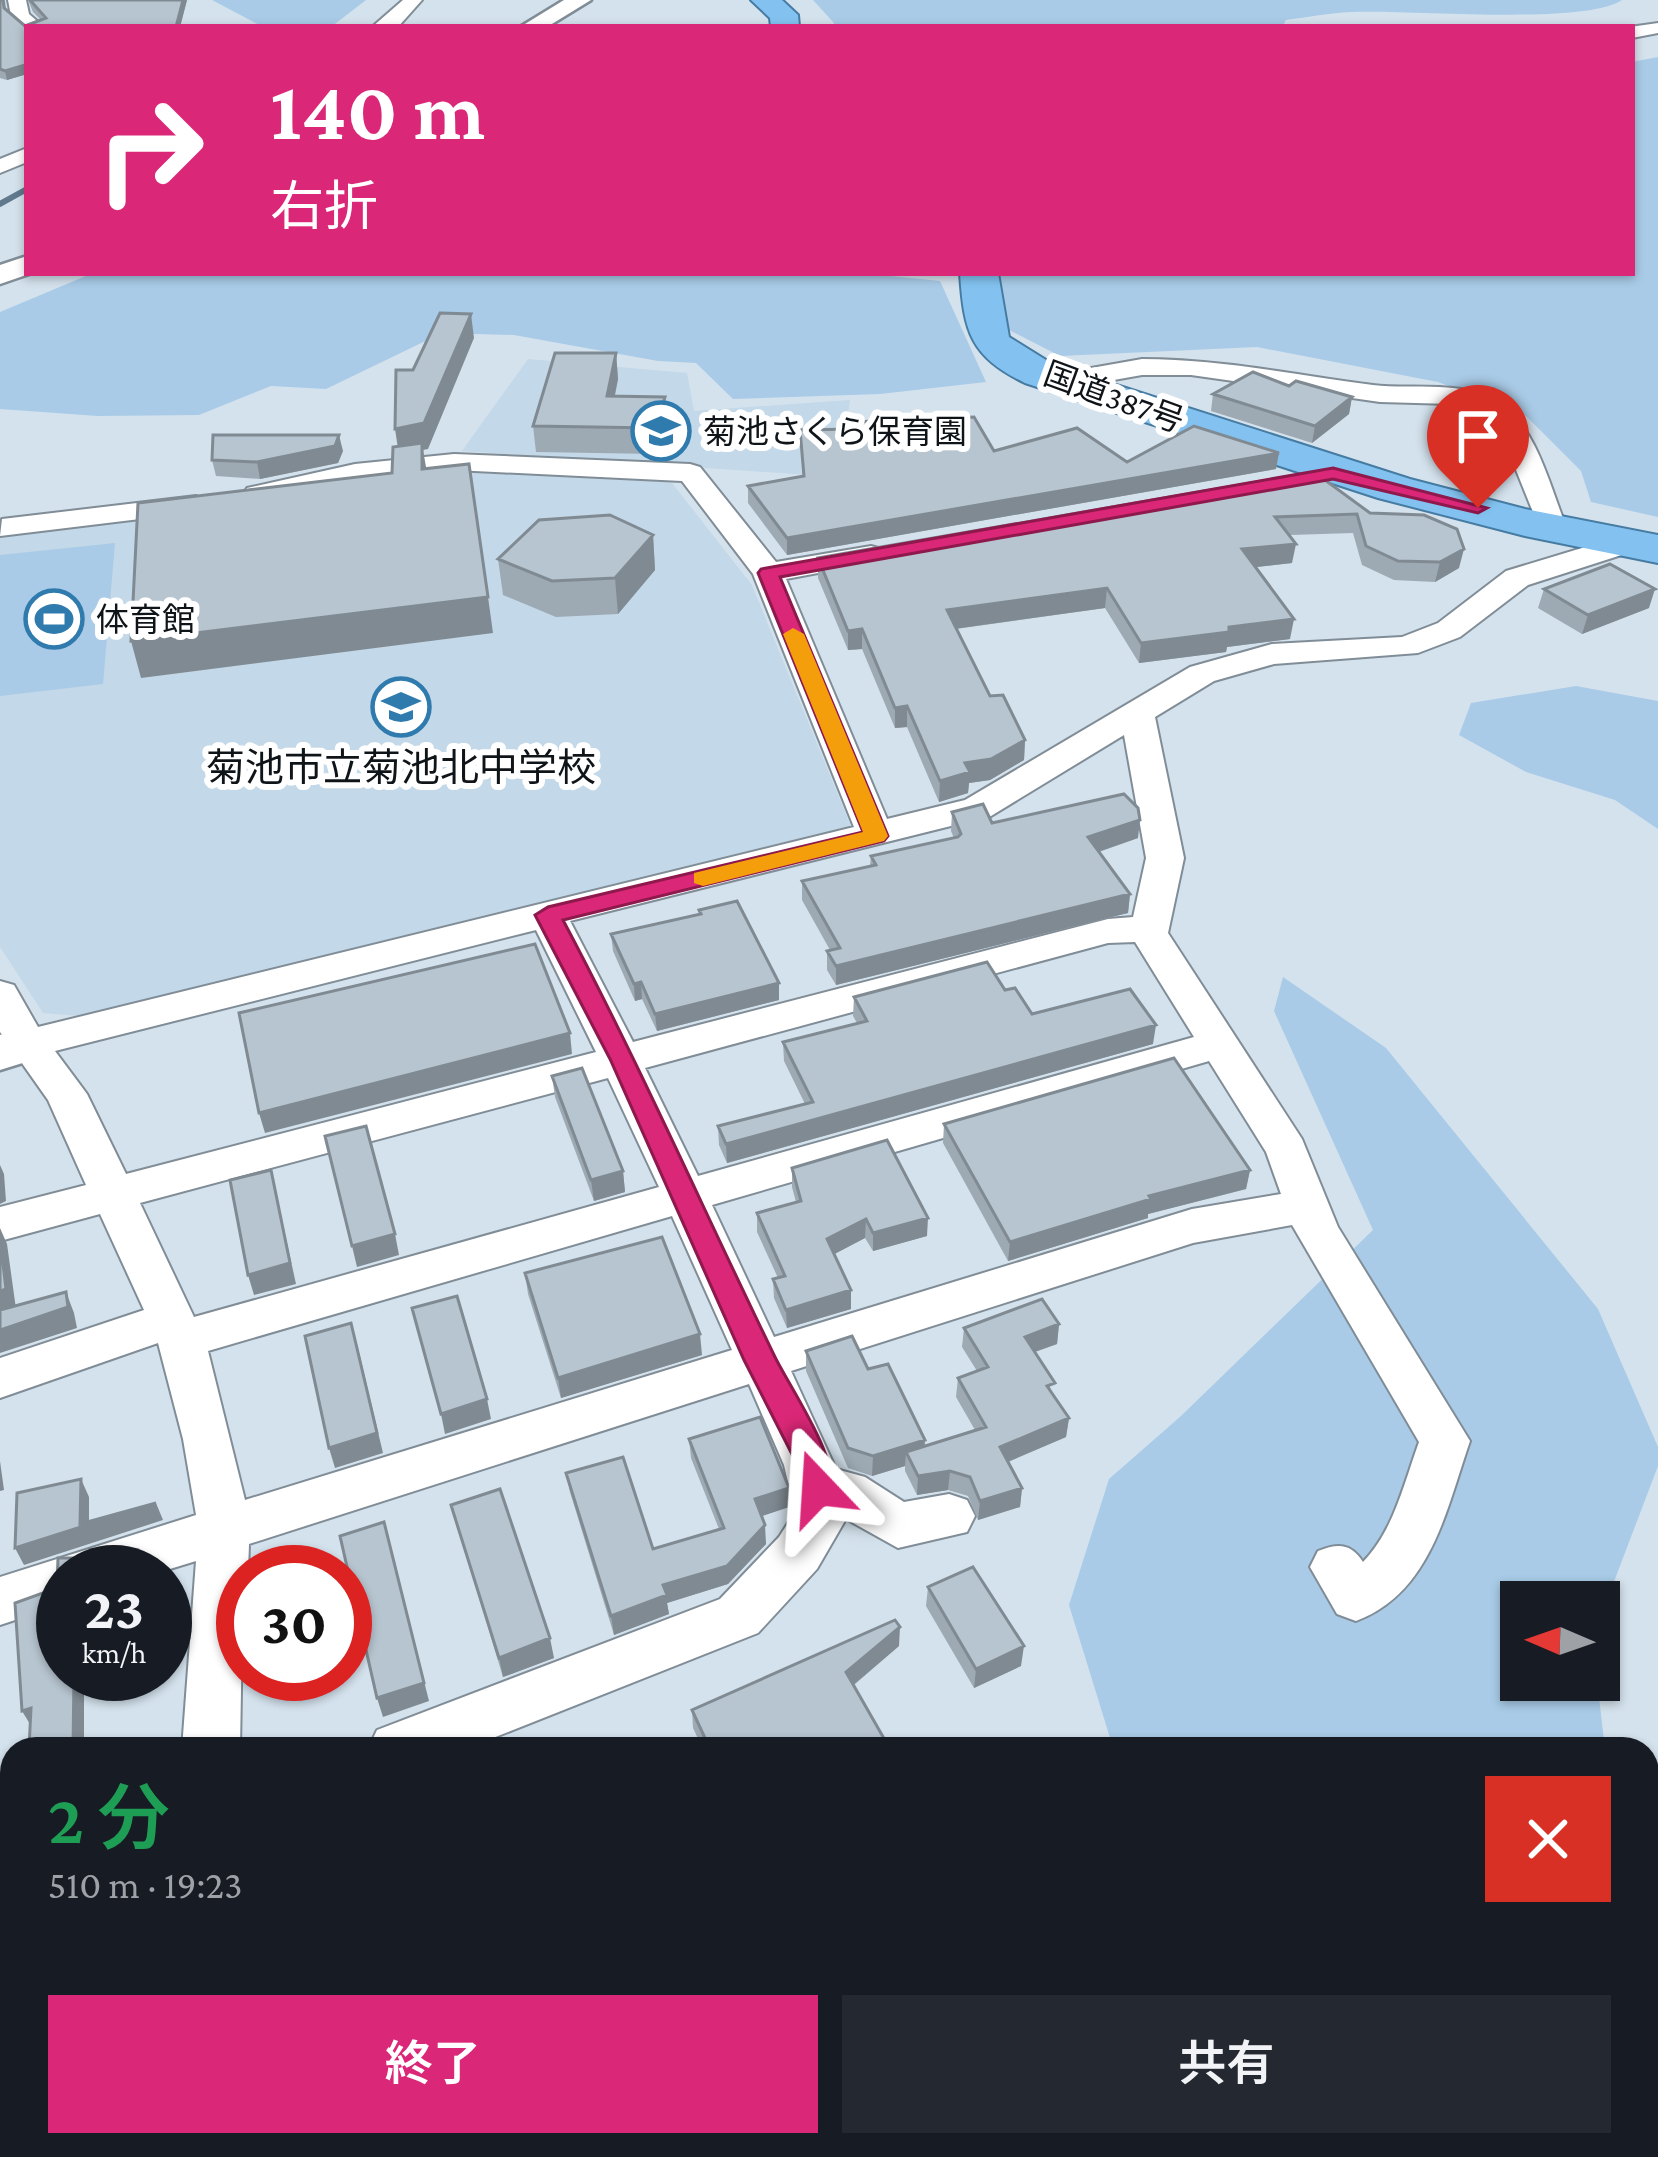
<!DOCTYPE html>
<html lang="ja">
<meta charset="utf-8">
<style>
:root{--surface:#171b24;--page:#242831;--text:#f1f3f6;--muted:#9ea1a6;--accent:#db2777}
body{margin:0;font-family:"Crimson Pro","Noto Sans JP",serif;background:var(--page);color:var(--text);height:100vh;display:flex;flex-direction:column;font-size:45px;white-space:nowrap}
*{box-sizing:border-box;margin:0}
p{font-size:39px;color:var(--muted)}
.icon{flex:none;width:66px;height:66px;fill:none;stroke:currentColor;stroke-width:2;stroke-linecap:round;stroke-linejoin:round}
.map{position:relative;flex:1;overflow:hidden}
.panel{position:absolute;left:0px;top:1737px;width:1659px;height:420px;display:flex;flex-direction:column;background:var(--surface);border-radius:36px 36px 0 0;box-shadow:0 3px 9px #0004}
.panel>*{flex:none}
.banner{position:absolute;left:24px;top:24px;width:1611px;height:252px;border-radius:0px;box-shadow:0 3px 9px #0004;background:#db2777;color:#fff;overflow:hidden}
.needle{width:78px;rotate:272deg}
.fabs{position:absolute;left:1500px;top:1581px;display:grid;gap:24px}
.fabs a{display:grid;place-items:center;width:120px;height:120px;border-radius:0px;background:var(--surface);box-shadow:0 3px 9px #0004;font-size:60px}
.speed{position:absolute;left:36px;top:1545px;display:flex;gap:24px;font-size:60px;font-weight:700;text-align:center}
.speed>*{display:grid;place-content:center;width:156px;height:156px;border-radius:50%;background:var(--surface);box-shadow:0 3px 9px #0004;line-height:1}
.speed small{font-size:30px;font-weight:400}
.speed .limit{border:18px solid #d22;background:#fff;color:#111}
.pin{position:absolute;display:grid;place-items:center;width:102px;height:102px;color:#fff;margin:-123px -51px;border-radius:50% 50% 50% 0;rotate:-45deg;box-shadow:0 0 12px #0007}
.pin .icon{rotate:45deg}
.me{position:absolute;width:132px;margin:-66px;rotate:340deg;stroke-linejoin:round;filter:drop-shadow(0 0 9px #0008)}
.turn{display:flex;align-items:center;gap:42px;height:252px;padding:0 48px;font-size:54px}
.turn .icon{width:156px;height:156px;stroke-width:2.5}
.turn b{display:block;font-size:84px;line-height:102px}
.round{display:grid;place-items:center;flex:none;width:126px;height:126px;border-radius:0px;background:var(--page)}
.summary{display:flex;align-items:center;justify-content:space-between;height:204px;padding:0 48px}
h1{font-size:72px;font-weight:600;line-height:90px;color:#1e9e55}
.button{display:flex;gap:24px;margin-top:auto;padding:24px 48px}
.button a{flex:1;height:138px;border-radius:0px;background:var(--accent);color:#fff;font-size:48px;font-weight:600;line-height:138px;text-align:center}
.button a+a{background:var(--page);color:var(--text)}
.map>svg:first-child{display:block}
</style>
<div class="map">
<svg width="1658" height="2157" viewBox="0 0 1658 2157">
<rect width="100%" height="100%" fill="#d4e2ed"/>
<path fill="#c3d8e8" d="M528 359 687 373 694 411 850 400 838 477 462 451Z
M448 471 656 477 672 483 752 585 852 829 80 1016 43 1013 0 947V536Z"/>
<path fill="#a9cbe7" d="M212 0H366L331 27H263Z
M813 0H1622C1582 26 1408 9 1351 12 1330 13 1308 17 1286 20L1282 27H832L834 23Z
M1658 57V517L1591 502 1581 471 1526 416 1438 382 1257 347 1060 356 1007 329 999 273H1632V62Z
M93 273H861L940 281 986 382 880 394 733 399 696 363 658 361 514 335 442 333 326 389 271 386 199 415 98 416 0 409V312Z
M115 543 103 684 0 696V555Z
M1576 686 1658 701V829L1615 800 1526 772 1459 735 1471 703Z
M1283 977 1386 1048 1598 1309 1658 1447V1466L1599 1621V1602H1521V1680H1597L1605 1749H1123L1111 1741 1069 1605 1109 1479 1181 1416 1373 1230 1274 1011Z"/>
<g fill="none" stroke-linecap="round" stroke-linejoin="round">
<path stroke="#60798d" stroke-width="6" d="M0 204 27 189"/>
<g stroke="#808d97" stroke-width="4">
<path id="minor" d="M8 0H26L29 14 44 27 27 30 11 16Z
M403 0H422L398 27H372Z
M1658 23V33L1632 38 1630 27Z
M27 148V162L0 173V159Z
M1142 359C1220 359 1296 375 1373 385 1414 390 1464 379 1501 404 1537 429 1550 487 1566 526L1551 535 1541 532 1506 445 1482 416 1451 404 1380 402 1191 375H1142L1063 389 1050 381 1063 373Z
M454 454 690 464 700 467 776 562 871 546 882 549 886 555 882 561 786 579 887 819 965 800 1190 667 1272 644 1402 637 1438 623 1506 571 1615 538H1637L1641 544 1637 550 1528 585 1460 637 1418 653 1274 664 1214 681 1155 717 1184 858 1168 933 1302 1139 1338 1227 1470 1441C1446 1510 1431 1593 1356 1621L1337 1614 1310 1567 1318 1551C1338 1543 1351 1543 1363 1562 1394 1530 1404 1483 1419 1442L1292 1225 1193 1243 791 1371 836 1469 865 1477 904 1502 949 1494 967 1500 975 1516 967 1532 898 1548 846 1519 817 1569 758 1633 465 1749H368L377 1730 720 1599 779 1537 795 1512 784 1465 749 1384 249 1544 248 1572H243L240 1749H182L196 1561 160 1572H63V1604L0 1625V1577L196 1515 183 1439 158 1343 0 1398V1358L144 1310 100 1214 0 1241V1207L86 1185 48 1100 0 1032V981L14 985 38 1027 854 827 753 574 682 481 454 470 355 482 257 503 243 494 247 488 355 464ZM1124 735 1146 858 1133 917 1108 919 633 1042 570 921 991 816ZM536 930 596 1052 126 1174 87 1094 55 1051ZM1135 942 1194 1037 698 1176 645 1068 1108 943ZM1209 1061 1266 1152 1281 1194 1192 1209 774 1337 712 1205ZM608 1078 659 1187 194 1317 140 1203ZM672 1216 732 1350 245 1500 208 1351Z
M196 496 211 505 206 511 0 536 2 519Z
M247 2145H313L315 2157H249Z"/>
</g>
<g stroke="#808d97" stroke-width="5">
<path id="tertiary" d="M564 0H591L547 27H520Z
M27 256V273H32L0 284V265Z
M27 1027 45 1032 52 1044 45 1056 0 1070V1035Z"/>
</g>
<g stroke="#467ba2" stroke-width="4">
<path id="trunk" d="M751 0H782L798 15 799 27H771L770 18Z
M960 273H998L1009 337 1054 365 1410 479 1525 509 1658 535V563L1525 536 1378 498 1025 383C970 356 964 332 960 273Z"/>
</g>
<use href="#minor" fill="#fff" fill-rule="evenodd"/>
<use href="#tertiary" fill="#fff" fill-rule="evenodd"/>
<use href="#trunk" fill="#83c2f0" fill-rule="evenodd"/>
</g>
<path fill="#9da9b3" d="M0 0H5L6 9 25 26 41 20 33 12 28 0H187L180 27H27V74L7 80 0 78Z
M616 353 618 379 615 396 665 397 667 423 657 454 536 452 533 426Z
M1289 386 1352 397 1349 414 1312 443 1211 411 1213 394Z
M853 422 994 451 1127 462 1276 469 787 555 748 503V486L803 476 800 430 853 429Z
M343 451 338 463 260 479 216 476 212 460Z
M1314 472 1370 513 1459 568 1435 582 1394 580 1362 565 1353 533 1290 535 1292 563 1256 567 1290 639 1227 647 1226 652 1139 663 1105 608 956 629 990 696 1025 740 1024 760 990 780 969 783 968 793 939 802 907 727 895 728 862 649 848 650 818 578V558Z
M653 535 655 570 618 614 556 617 503 595 498 559Z
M1544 589 1649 608 1582 634 1538 608Z
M952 812 992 823 1138 838 1099 852 1130 894 1128 913 836 985 827 970V951L830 950 802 900V881L870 866 871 856 954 838 951 831Z
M699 910 779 983V1000L657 1031 642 999 635 1001 613 951 611 934 700 914Z
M1005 990 1032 1014 1153 1044 727 1163 719 1145 718 1126 805 1104 784 1061 783 1042 857 1023 853 1016 854 997Z
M552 1076 623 1171 625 1192 594 1201 555 1097Z
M944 1124 1250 1170 1246 1189 1148 1214V1218L1008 1261 943 1143Z
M792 1168 927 1236 873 1251 865 1238 834 1254 851 1290V1309L787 1328 774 1298 773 1279 778 1278 757 1232V1213L796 1202 792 1187Z
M525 1273 702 1355 561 1398 528 1294Z
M1059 1324 1057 1344 1035 1352 1053 1394 1069 1418 1066 1437 1008 1462 1022 1488 1020 1507 978 1520 968 1496 948 1490 917 1495 905 1471V1466L872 1476 848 1468 806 1371V1351L868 1369 925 1446 975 1430 956 1397 958 1378 977 1371 962 1347 964 1328Z
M689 1439 789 1507 762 1516 766 1544 728 1584 667 1603 669 1614 614 1635 570 1492 566 1473 653 1549 719 1529 691 1458Z
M451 1506 554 1658 503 1677Z
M928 1587 1021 1666 974 1688 926 1606Z
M899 1646 854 1685 890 1749H703L693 1728 692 1710Z
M1263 2145 1381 2157H1257Z"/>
<path fill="#808a92" d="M183 0H187L180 27H176Z
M25 65 27 74 7 80 5 71Z
M471 314 474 338 428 449 423 450 428 478 422 469 399 455 395 429Z
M616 353 618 379 609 422 607 396Z
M665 397 667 423 657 454 655 428Z
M1352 397 1349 414 1312 443 1315 426Z
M339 435 343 451 338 463 260 479 257 462Z
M1279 453 1276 469 787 555V538Z
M653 535 655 570 618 614 615 578Z
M1296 544 1292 563 1239 569 1242 549Z
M1464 549 1459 568 1435 582 1440 562Z
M1107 588 1105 608 946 630 947 610Z
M1655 589 1649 608 1582 634 1588 615Z
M488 597 493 633 141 678 131 641Z
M1294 619 1290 639 1227 647 1226 652 1139 663 1141 643 1229 627Z
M862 629V649L848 650V631Z
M907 706V727L895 728V708Z
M1025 740 1024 760 990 780 969 783 968 793 939 802 940 781 965 763Z
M1140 820 1138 838 1086 856 1088 837Z
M1130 894 1128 913 836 985V966Z
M641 982 642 999 635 1001 634 984Z
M779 983V1000L657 1031 655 1014Z
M1156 1025 1153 1044 727 1163 726 1144Z
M570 1033 572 1054 265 1133 259 1113Z
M0 1165 4 1174 6 1201 0 1204Z
M271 1170 296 1284 254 1295 248 1275Z
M1250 1170 1246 1189 1148 1214V1218L1008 1261 1010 1242 1149 1196Z
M623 1171 625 1192 594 1201 591 1180Z
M928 1218 927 1236 873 1251V1233Z
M866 1219 865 1238 827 1258V1239Z
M0 1228 7 1244 16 1309 0 1314Z
M395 1234 399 1255 357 1267 352 1246Z
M851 1290V1309L787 1328 786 1310Z
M66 1292 74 1313 77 1328 0 1353V1330Z
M1059 1324 1057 1344 1023 1356 1025 1337Z
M700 1334 702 1355 561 1398 558 1378Z
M357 1344 383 1453 335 1468 329 1448Z
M487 1399 491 1419 445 1434 441 1414Z
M1069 1418 1066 1437 998 1466 1000 1447Z
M925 1440 924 1460 906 1452 905 1466 872 1476 873 1456Z
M0 1461 4 1490 0 1491Z
M950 1471 948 1490 917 1495 918 1476Z
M81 1479 89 1497V1524L156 1503 163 1520 24 1565 15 1548 80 1524Z
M789 1488V1507L756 1518 755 1499Z
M1022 1488 1020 1507 978 1520 980 1501Z
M765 1525 766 1544 728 1584 667 1603 669 1614 614 1635 611 1616Z
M389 1542 429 1701 383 1717 377 1698Z
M900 1627 899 1646 846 1691V1672Z
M550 1638 554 1658 503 1677 499 1658Z
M1024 1646 1021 1666 974 1688 976 1669Z
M74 1674H97L84 1679V1749H73Z
M31 1708 33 1729 22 1711Z
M68 2145H95L101 2153 88 2157H72L63 2146Z
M144 2145H154V2157H144Z"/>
<path fill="#b7c5d0" stroke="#808a92" stroke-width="3" d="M0 0H3L4 8 25 26 46 18 30 0H183L176 27H27V68L25 65 5 71 0 69Z
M440 313 471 314 424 423 395 429 396 370H413Z
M555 353H616L607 396 665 397 655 428 533 426Z
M1253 372 1289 386 1296 381 1352 397 1315 426 1213 394Z
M974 417 994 451 1077 428 1127 462 1194 426 1279 453 787 538 748 486 804 476 800 430 855 429 853 422Z
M213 435H339L335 446 257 462 212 460Z
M422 443V469L469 464 488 597 131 641 138 503 392 473 393 447Z
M1314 472 1370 513 1424 515 1457 529 1464 549 1440 562 1398 561 1366 546 1357 514 1275 517 1296 544 1242 549 1294 619 1229 627V632L1141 643 1107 588 947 610 990 696 1003 695 1025 740 991 759 965 763 970 772 940 781 907 706 895 708 862 629 848 631 818 558Z
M610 515 653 535 615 578 552 581 498 559 539 520Z
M1610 564 1655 589 1588 615 1544 589Z
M1124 794 1138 808 1140 820 1088 837 1130 894 836 966 827 951 840 948 802 881 876 865 871 856 958 837 961 834 952 812 983 804 992 823Z
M737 901 779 983 655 1014 641 982 634 984 611 934 701 914 699 910Z
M535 944 570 1033 259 1113 239 1013Z
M987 962 1005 990 1015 988 1032 1014 1130 989 1156 1025 726 1144 718 1126 813 1102 783 1042 867 1021 854 997Z
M1174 1058 1250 1170 1149 1196 1151 1199 1010 1242 944 1124Z
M582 1068 623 1171 591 1180 552 1076Z
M366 1126 395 1234 352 1246 325 1136Z
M887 1140 928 1218 873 1233 866 1219 827 1239 851 1290 786 1310 773 1279 785 1276 757 1213 801 1201 792 1168Z
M271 1170 290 1263 248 1275 230 1180Z
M662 1237 700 1334 558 1378 525 1273Z
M0 1239 6 1289 0 1291Z
M66 1292 68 1307 0 1330V1310Z
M457 1296 487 1399 441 1414 412 1308Z
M1042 1299 1059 1324 1025 1337 1055 1383 1047 1386 1069 1418 1000 1447 1022 1488 980 1501 970 1477 950 1471 918 1476 906 1452 986 1427 958 1378 988 1367 964 1328Z
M351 1323 377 1433 329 1448 305 1336Z
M852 1336 868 1369 888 1364 925 1440 873 1456 848 1448 806 1351Z
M760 1417 789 1488 755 1499 765 1525 727 1566 663 1585 667 1595 611 1616 566 1473 623 1457 653 1549 724 1528 689 1439Z
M81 1479 80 1524 156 1503 15 1548 17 1493Z
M500 1489 550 1638 499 1658 451 1505Z
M384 1522 424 1683 377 1698 340 1536Z
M58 1558H118L120 1572H63V1674H74L73 1749H29L31 1708 22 1711 15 1603 57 1588Z
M973 1567 1024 1646 976 1669 928 1587Z
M895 1620 900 1627 846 1672 890 1749H710L692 1710Z
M606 1742 608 1749H585Z
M90 2145H144V2157H91Z
M1264 2145H1374L1382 2155 1379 2157H1272Z
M171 2151V2157H155Z"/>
<path fill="#db2777" stroke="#8e194d" stroke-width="3" d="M1333 468 1487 508 1478 513 1333 479 780 577 888 836 884 841 563 920C639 1063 704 1211 775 1357 790 1388 845 1467 830 1498L818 1502 806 1498 798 1466 744 1360 610 1059 535 915 548 907 863 832 758 573 761 569Z"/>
<path fill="#f59e0b" d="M793 628 804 634 888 836 884 841 703 886 694 883V873L863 832 783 634Z"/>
<defs>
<g id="school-ring" transform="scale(3)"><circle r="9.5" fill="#fff" stroke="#307bae" stroke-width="1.5"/><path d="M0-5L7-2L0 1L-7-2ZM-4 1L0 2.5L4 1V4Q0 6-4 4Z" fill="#307bae"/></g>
<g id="stadium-ring" transform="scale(3)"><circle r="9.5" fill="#fff" stroke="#307bae" stroke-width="1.5"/><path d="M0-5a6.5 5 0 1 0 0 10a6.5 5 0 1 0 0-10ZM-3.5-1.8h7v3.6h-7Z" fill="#307bae"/></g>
</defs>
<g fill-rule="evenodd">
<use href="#school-ring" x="661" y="431"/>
<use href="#stadium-ring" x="54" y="619"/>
<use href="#school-ring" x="401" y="707"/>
</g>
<g text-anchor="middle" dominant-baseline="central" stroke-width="12" stroke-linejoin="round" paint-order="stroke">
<g font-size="33" fill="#0f1418" stroke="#fff">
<text transform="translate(1114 397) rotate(20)">国道387号</text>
</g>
<g font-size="33" fill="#0f1418" stroke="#fff" text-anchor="start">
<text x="703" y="431">菊池さくら保育園</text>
<text x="96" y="619">体育館</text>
</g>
<g font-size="39" fill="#0f1418" stroke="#fff">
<text x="401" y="767">菊池市立菊池北中学校</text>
</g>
</g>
</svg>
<div class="fabs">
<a><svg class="needle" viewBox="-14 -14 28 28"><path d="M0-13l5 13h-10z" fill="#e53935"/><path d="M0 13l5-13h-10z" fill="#9ea1a6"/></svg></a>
</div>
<div class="speed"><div>23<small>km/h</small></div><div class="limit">30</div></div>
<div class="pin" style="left:1478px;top:508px;background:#d93025"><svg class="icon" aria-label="arrive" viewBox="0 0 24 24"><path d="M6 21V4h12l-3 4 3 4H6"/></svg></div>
<svg class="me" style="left:818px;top:1488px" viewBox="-20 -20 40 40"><path d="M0-17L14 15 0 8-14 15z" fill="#db2777" stroke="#fff" stroke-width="4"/></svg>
<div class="banner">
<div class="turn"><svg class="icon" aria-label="right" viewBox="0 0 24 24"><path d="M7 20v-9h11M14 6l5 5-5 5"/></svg><div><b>140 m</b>右折</div></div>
</div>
<section class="panel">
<div class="summary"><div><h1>2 分</h1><p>510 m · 19:23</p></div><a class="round" style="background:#d93025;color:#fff"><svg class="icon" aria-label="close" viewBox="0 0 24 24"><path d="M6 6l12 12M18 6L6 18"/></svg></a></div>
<div class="button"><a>終了</a><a>共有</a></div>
</section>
</div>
